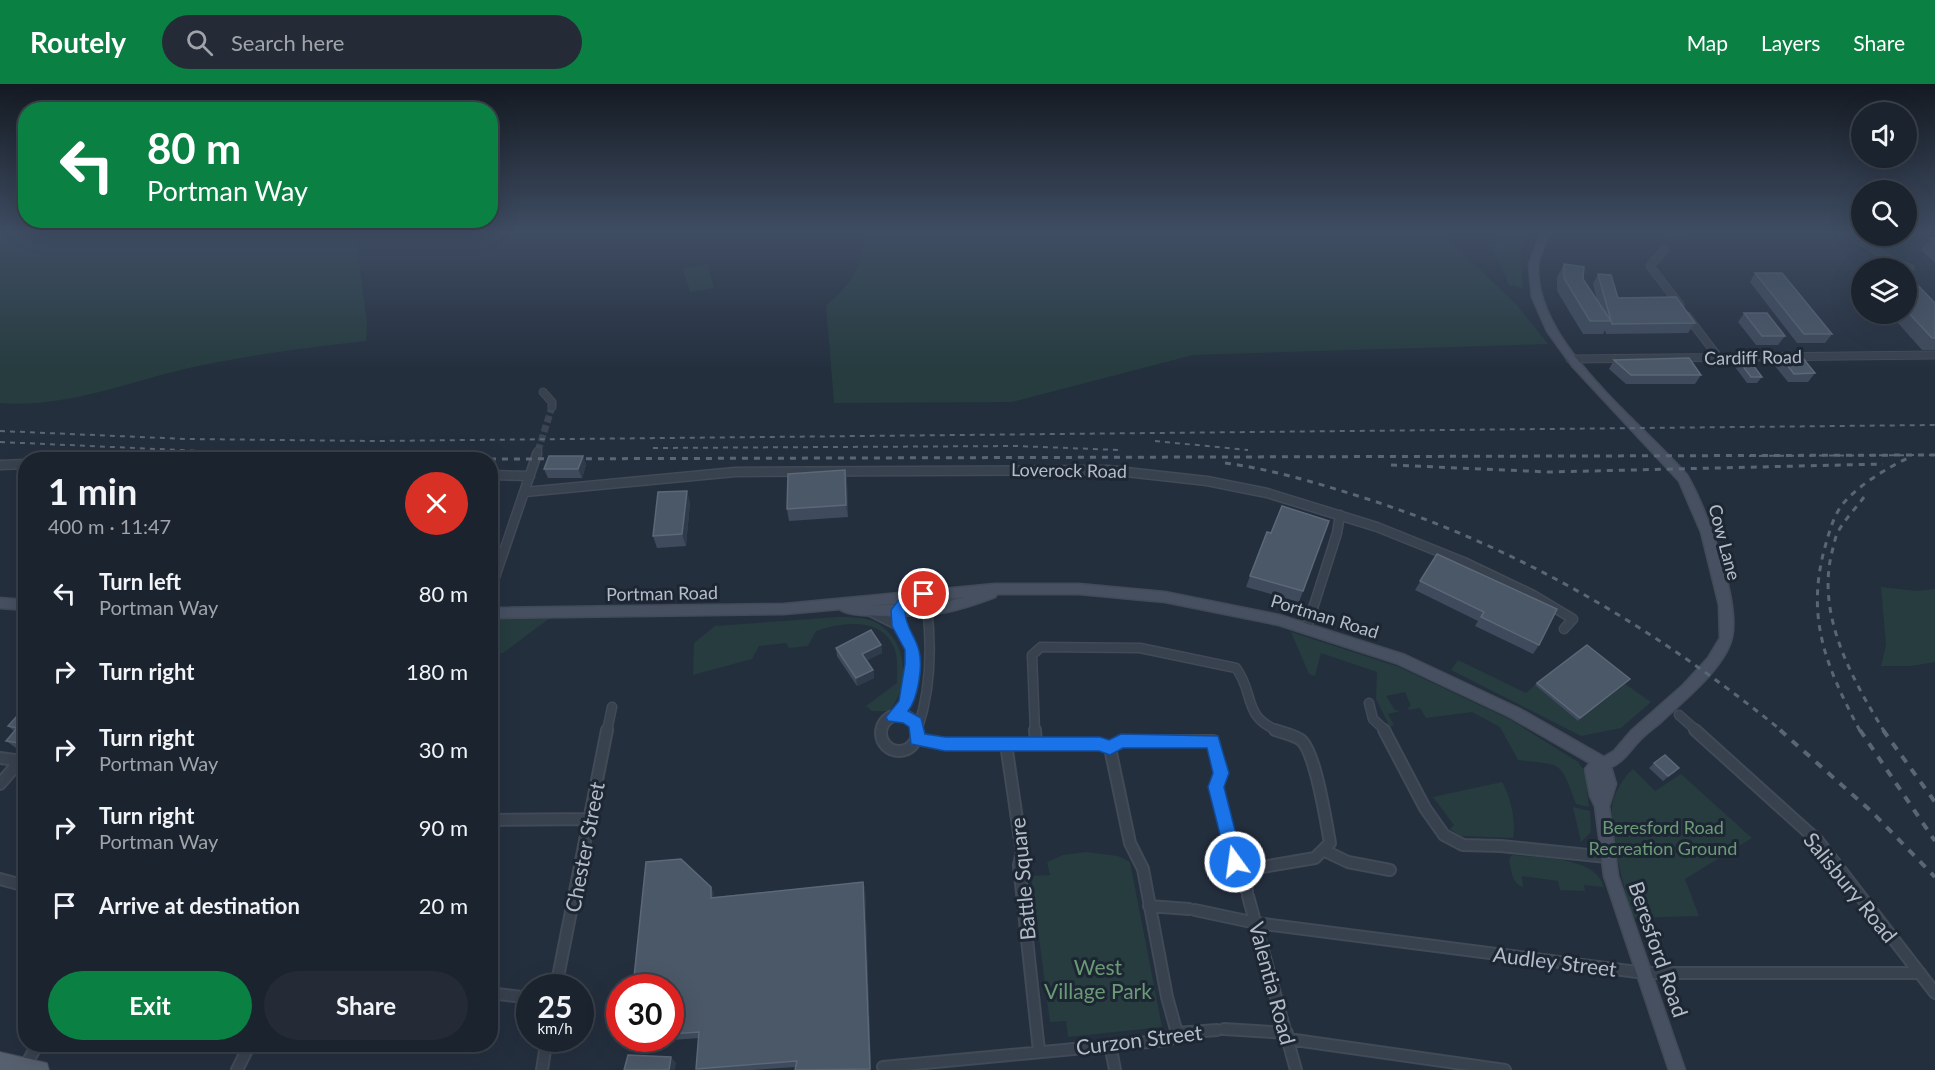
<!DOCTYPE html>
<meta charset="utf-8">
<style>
:root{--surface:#1b232e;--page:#242b36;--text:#f1f3f6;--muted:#a0a4aa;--line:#39404a;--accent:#0b8043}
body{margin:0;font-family:Lato,sans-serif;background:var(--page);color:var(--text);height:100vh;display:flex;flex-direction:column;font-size:22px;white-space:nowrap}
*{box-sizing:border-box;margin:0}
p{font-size:20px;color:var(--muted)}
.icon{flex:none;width:33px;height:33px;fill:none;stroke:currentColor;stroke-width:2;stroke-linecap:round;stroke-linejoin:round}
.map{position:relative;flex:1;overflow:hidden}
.side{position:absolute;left:18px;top:368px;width:480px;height:600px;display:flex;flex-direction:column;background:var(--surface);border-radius:24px;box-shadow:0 6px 24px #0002,0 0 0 2px var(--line)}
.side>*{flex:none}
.top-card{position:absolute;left:18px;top:18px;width:480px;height:126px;border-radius:24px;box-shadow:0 6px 24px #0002,0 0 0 2px var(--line);background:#0b8043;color:#fff;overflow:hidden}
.fabs{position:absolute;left:1851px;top:18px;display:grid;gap:12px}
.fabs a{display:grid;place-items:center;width:66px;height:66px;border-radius:50%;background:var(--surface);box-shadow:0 6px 24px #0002,0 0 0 2px var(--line);font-size:30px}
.speed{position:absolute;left:516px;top:890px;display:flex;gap:12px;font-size:30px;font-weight:700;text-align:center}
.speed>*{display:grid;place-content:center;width:78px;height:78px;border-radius:50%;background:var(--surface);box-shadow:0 6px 24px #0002,0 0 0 2px var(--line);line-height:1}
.speed small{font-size:15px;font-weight:400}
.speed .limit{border:9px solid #d22;background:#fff;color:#111}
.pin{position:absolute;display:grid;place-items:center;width:51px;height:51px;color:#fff;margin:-26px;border:3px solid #fff;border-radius:50%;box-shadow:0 2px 6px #0007}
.me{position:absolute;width:66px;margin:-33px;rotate:346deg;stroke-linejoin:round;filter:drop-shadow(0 0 4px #0008)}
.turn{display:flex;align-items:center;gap:21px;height:126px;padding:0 30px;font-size:27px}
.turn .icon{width:78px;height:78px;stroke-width:2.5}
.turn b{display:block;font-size:42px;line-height:51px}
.round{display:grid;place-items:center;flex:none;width:63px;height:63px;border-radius:32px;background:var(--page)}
.head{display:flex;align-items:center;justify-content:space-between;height:102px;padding:0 30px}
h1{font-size:36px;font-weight:700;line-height:45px}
.cta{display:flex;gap:12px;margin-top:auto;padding:12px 30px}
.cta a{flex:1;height:69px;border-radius:36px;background:var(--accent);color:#fff;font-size:24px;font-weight:700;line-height:69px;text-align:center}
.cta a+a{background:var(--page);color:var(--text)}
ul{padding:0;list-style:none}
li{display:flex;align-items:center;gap:18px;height:78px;padding:0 30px}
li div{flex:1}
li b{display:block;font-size:22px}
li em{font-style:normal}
header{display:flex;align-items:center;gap:36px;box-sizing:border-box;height:84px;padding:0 30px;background:var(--accent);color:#fff}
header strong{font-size:28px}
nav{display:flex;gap:33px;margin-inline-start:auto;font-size:21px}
.search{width:420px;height:54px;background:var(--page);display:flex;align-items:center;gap:15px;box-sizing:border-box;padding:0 21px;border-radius:33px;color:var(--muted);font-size:22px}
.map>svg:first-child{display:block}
</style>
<header>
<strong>Routely</strong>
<div class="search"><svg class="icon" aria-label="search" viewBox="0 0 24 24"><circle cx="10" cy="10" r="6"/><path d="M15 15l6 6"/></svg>Search here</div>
<nav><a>Map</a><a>Layers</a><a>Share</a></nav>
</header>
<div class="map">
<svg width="1935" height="986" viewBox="0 0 1935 986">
<rect width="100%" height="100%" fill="#242f3e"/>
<path fill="#263c3f" d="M0 147H355L367 239 366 257C306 264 247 271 189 284 125 299 66 324 0 319Z
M867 147H1439L1516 220 1548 260 1193 271 1012 318 834 319 826 221C857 197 858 182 867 147Z
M1506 147H1529L1520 170 1523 204 1509 201 1493 165Z
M708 180 714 204 690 208 683 184Z
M1881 503 1917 507 1935 505V578L1911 582H1881L1886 561Z
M551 533 503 569 491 571V534Z
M838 533C850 533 863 533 875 538 907 555 912 600 889 627H872L866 622 897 599C897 589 898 576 895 566 883 532 842 538 816 547L808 562 789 564 786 559 759 562 752 575 693 591 694 559 715 542Z
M1291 548 1399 583 1511 636 1578 678 1585 688 1589 723 1576 720C1560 677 1564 681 1518 676L1500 643 1472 628 1426 634 1420 624 1409 626 1408 623 1411 622 1405 608 1386 612 1395 626 1400 627 1388 630 1394 641 1390 643 1376 615 1377 588 1321 569 1315 592 1309 590Z
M1458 576 1526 609 1535 601 1578 637 1625 600 1651 618 1621 644 1581 652 1451 586Z
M1633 685 1655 707 1681 690 1752 754 1685 795 1699 832 1633 834C1625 807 1607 743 1613 717 1615 708 1625 691 1633 685Z
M1502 698C1511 713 1516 737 1513 754L1461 752 1450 745 1454 741 1433 713Z
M1573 723 1590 727 1591 748 1581 758Z
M1086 768 1118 772 1130 778 1162 943 1068 953 1066 937 1050 938 1031 792 1050 791 1047 778 1063 771Z
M1512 771C1538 774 1596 772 1604 803L1584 801 1585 807 1560 806 1558 797 1522 792 1523 803C1511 799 1512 786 1509 776Z"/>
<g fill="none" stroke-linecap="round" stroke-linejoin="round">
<path stroke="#3a4453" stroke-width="7" stroke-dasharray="7 3" stroke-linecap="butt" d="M538 367 552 323"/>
<g stroke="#414a57" stroke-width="9">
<path id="street-far2" d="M1845 147 1897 180 1910 184
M1665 165 1650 182 1680 221
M1687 232 1719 274
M1570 275 1935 271
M543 308 552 318V323
M536 372 538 367"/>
</g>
<g stroke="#414a57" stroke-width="11">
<path id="street-far1" d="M0 381 26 380
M490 391 530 392
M525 408 735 388 1108 386 1207 397 1267 409 1377 443 1464 478 1533 511 1573 535 1564 545
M490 508 537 370
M911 514 927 523C932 564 931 604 918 644
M899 522V542
M871 528 899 542 912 566 910 604 906 620 893 633
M1307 543 1337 449 1340 431
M1369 619 1373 635 1386 647
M1679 631 1697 647
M607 647 612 623
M1035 647 1032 571 1041 563 1140 564 1236 584C1255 609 1242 633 1279 647"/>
</g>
<g stroke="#414a57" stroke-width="14">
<path id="street" d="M881 649a18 18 0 1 1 36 0a18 18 0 1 1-36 0Z
M1035 646 1036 659
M1384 646 1425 724 1444 751 1463 761 1501 762 1607 773
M1695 646 1818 757 1935 909
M917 655 945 660H1100L1110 664 1121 657H1213L1221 689 1216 703 1235 778 1247 807
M1006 660 1022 769 1019 781 1039 967
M1110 664 1130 759 1143 785 1167 913 1177 949
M0 674 22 677
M0 700 20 677
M490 736 590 735
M1325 767 1348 778 1390 786
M1239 787 1315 774 1330 759C1326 738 1316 669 1301 656 1294 651 1283 649 1275 646
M0 795 26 802
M1248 812 1296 986
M1149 822 1189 825
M1195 826 1256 839 1645 889H1920
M556 903 607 646
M490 909 530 914
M1224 945 1287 949
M1288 955 1505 986
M1110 960 1115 986
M25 982 38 960
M883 983 1169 956 1177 949 1217 946
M237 986 250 960
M542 986 547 954"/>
</g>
<g stroke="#414a57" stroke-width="3">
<path id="secondary" d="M1542 147H1550C1547 157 1539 171 1538 182 1535 259 1640 337 1687 391 1706 424 1740 516 1732 553 1726 583 1683 617 1662 637 1654 644 1645 650 1638 658 1629 668 1623 678 1611 683L1616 700 1609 722 1618 792 1685 986H1669L1604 792 1595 722 1590 712 1585 685 1590 679 1510 633 1396 579 1279 541 1165 518 1079 510H997L995 513C979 519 962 525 946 528 929 531 849 536 840 525L784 530 490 534V524L784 520 995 500H1079L1165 508 1279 531 1405 571 1520 625 1604 673 1614 667 1632 646 1683 601 1708 574 1720 554 1719 521 1701 448 1679 397 1573 283 1547 247 1532 213 1529 180ZM965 513 946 518 868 522Z
M0 514 26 516V526L0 524Z"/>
</g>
<g stroke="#414a57" stroke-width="2">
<path id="primary" d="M0 968 47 979 49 986H0Z"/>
</g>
<use href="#street-far2" stroke="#38414e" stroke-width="7"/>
<use href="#street-far1" stroke="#38414e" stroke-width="8"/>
<use href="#street" stroke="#38414e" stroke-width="10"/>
<use href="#secondary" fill="#465061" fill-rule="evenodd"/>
<use href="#primary" fill="#56606e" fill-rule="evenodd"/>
<path stroke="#5a6575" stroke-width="2" stroke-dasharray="5 5" stroke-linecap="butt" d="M0 347 187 355 374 357 1935 341
M1155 357 1248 366
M0 358 315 372
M653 364 1017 362 1118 366
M1739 372 1935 371"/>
<path stroke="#5a6575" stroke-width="3" stroke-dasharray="6 6" stroke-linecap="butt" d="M238 370 491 375 1935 371
M1225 379C1270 385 1314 398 1358 412 1515 461 1654 543 1782 647
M1391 381 1549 388 1883 380
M1864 413C1856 424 1846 434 1839 446 1835 452 1834 461 1832 468 1816 531 1852 595 1884 647
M1860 647C1827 584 1805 535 1825 463 1829 449 1833 433 1842 421 1858 401 1887 384 1910 373"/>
<path stroke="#5a6575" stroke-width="4" stroke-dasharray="8 8" stroke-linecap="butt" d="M1780 646 1872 728 1935 793
M1860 646 1935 757
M1883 646 1935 718"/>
</g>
<path fill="#3f4b5c" d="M1659 147H1699V148L1671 155Z
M1930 154H1935V179L1921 166Z
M1564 180 1583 195 1597 216 1593 200 1598 190 1618 214 1695 239 1688 249 1606 250 1605 246 1603 250H1583L1557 207V193Z
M1755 189 1832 250 1825 259H1797L1750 198Z
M1906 189 1935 219V266H1922L1890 230H1906Z
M1744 229 1785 252 1778 261H1756L1738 238Z
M1782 274 1815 289 1808 298H1788L1775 282Z
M1614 276 1701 291 1695 300H1626L1609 285Z
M1739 277 1762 293 1757 299H1747L1735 283Z
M583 372 586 381 582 394H548L544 385Z
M845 386 847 397 848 433 789 437 787 425Z
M690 418 686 462 657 464 653 452Z
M1329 437 1299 518 1246 503 1250 492 1271 449Z
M1437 470 1539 561 1533 570 1475 542 1478 537 1415 506Z
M881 561 882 569 867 576 873 586 874 594 857 602 837 572 836 564Z
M1627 598 1578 637 1535 601 1537 599Z
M26 634V666L16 664 6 657 14 647 8 642Z
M1654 679 1679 684 1674 689 1663 697 1649 684Z
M863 798 865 805 871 986H795L796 983 752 986H697L696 985 699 954 632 959 627 954H670V903L714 809V813Z"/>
<path fill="#2f3b4b" d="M1676 147H1699V148L1671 155Z
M1911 147H1920L1908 150Z
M583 372 586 381 582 394 578 385Z
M845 386 847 397 848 433 846 421Z
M687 407 690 418 686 462 682 450Z
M881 561 882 569 864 578 862 570Z
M873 586 874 594 857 602 856 594Z
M1630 595 1627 598 1578 637 1580 634Z
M1679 684 1674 689 1663 697 1668 692Z
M863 798 865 805 871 986H870Z
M711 803 714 809V820L711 814Z
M671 973 676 979 675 986H669Z"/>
<path fill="#4b5868" stroke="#5c6777" stroke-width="1.5" d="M1930 154H1935V159Z
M1564 180 1584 183 1583 195 1611 237H1590L1564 194Z
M1755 189H1782L1832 250H1804Z
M1906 189 1935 219V254H1932L1906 226Z
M1598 190 1611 191 1618 214 1676 213 1695 239 1612 240Z
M1744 229H1767L1785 252H1762Z
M1802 273 1815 289 1794 290 1782 274Z
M1689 274 1701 291H1631L1614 276Z
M1739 277H1750L1762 293H1751Z
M549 372H583L578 385H544Z
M845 386 846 421 787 425 788 390Z
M687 407 682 450 653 452 658 408Z
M1282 422 1329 437 1303 507 1250 492 1267 448 1271 449Z
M1437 470 1557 525 1539 561 1481 533 1484 528 1420 497Z
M871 546 881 561 862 570 873 586 856 594 836 564Z
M1587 561 1630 595 1580 634 1537 599Z
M17 632 26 634 25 660 6 657 17 644 8 642Z
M1665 671 1679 684 1668 692 1654 679Z
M681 775 711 803V814L863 798 870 985 795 986 797 977 696 985 699 948 670 950V903H633L646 778Z
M628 971 671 973 669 986H624Z"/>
<linearGradient id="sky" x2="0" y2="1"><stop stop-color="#141a22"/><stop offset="0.52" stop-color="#3f4d63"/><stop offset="1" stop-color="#3f4d63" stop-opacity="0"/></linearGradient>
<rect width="1935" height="285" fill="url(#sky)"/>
<path fill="#1a73e8" stroke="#114b97" stroke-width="1.5" d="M924 504 929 506V514L913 517 905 528C906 545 916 552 919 567 923 582 918 615 908 627L921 634 925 650 945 653H1100L1109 656 1121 650 1218 652 1229 689 1224 703 1243 778 1241 784 1235 786 1229 784 1227 778 1208 703 1213 689 1207 664H1123L1110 671 1099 667H945L911 660 909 643 903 639 888 637 886 633 899 617 905 580V566L892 542 891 526 904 509Z"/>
<g text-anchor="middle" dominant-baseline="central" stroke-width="6" stroke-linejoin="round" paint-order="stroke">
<g font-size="18" fill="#b4bcc9" stroke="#1d2633">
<text transform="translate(1753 273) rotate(-1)">Cardiff Road</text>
<text transform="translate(1069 386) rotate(1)">Loverock Road</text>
<text transform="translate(1725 458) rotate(75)">Cow Lane</text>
<text transform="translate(662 509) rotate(-1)">Portman Road</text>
<text transform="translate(1325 532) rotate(17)">Portman Road</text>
</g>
<g font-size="18" fill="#6b9a76" stroke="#1d2633">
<text x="1663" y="743">Beresford Road<tspan x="1663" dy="21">Recreation Ground</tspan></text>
</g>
<g font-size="21" fill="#b4bcc9" stroke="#1d2633">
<text transform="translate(584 763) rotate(-79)">Chester Street</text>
<text transform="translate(1022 795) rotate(-95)">Battle Square</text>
<text transform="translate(1851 803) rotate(51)">Salisbury Road</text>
<text transform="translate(1659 865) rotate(71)">Beresford Road</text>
<text transform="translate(1555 877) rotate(7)">Audley Street</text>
<text transform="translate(1273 899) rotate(75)">Valentia Road</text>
<text transform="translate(1139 955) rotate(-7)">Curzon Street</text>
</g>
<g font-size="21" fill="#6b9a76" stroke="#1d2633">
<text x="1098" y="882">West<tspan x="1098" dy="24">Village Park</tspan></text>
</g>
</g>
</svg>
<div class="fabs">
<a><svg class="icon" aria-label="sound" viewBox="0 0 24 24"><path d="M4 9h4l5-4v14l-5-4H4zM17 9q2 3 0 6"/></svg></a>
<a><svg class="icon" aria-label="search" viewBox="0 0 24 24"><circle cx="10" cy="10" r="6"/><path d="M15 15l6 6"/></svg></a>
<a><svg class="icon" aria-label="layers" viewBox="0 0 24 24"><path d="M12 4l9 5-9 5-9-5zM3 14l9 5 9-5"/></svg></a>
</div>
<div class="speed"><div>25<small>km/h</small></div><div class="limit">30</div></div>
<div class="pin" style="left:924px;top:510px;background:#d93025"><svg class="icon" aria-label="arrive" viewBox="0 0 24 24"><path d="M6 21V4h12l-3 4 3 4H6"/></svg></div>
<svg class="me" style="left:1235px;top:778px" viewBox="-20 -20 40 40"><circle r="17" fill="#1a73e8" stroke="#fff" stroke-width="3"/><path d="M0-11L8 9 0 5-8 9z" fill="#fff"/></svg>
<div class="top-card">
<div class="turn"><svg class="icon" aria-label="left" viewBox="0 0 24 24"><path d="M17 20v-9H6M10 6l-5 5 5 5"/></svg><div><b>80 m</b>Portman Way</div></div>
</div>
<section class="side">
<div class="head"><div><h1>1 min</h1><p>400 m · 11:47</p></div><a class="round" style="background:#d93025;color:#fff"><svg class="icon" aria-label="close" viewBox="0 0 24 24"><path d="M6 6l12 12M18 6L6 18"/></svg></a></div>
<ul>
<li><svg class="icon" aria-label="left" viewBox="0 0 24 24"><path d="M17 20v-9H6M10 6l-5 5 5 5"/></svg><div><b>Turn left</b><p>Portman Way</p></div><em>80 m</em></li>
<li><svg class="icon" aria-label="right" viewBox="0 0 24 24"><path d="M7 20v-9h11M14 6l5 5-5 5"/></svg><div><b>Turn right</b></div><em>180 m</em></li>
<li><svg class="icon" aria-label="right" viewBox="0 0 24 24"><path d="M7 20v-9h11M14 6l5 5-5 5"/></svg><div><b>Turn right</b><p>Portman Way</p></div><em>30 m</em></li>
<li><svg class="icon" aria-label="right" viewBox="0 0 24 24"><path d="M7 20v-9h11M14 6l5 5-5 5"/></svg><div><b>Turn right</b><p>Portman Way</p></div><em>90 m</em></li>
<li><svg class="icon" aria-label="arrive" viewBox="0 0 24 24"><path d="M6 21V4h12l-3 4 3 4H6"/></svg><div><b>Arrive at destination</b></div><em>20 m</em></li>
</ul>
<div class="cta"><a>Exit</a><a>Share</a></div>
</section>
</div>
